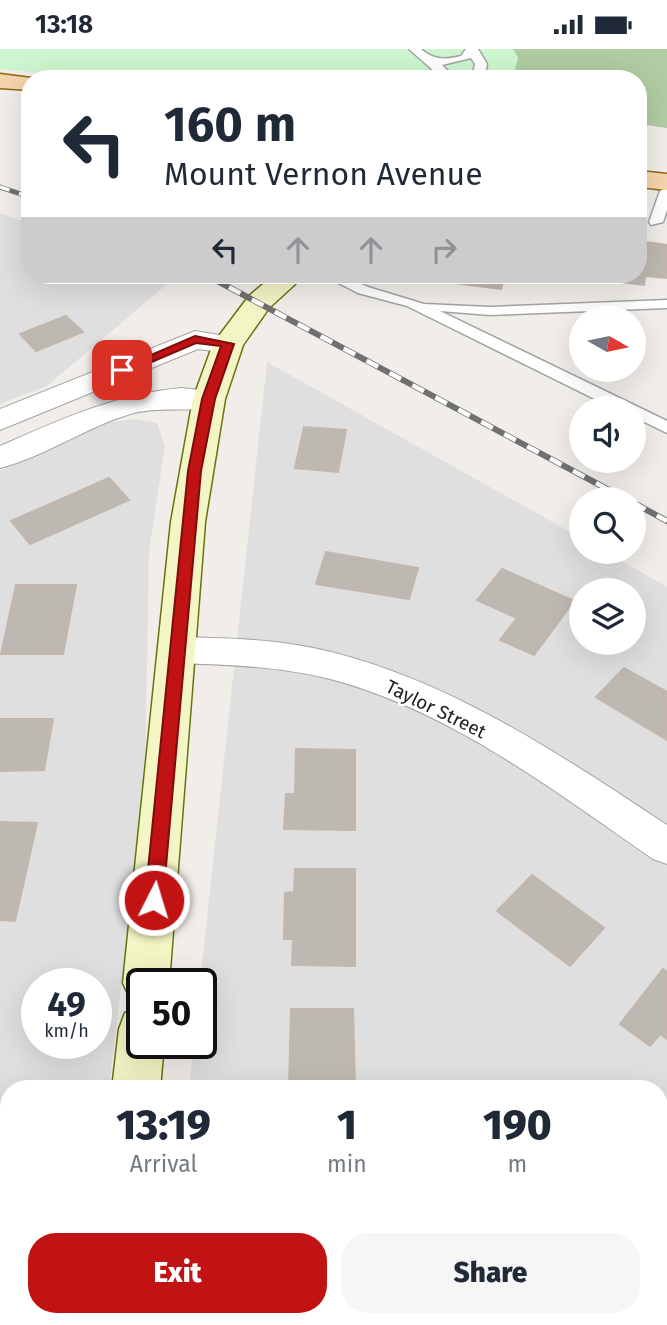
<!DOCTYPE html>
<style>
:root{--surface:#fff;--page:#f6f6f7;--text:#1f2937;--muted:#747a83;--accent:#c11214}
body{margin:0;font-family:"Fira Sans",sans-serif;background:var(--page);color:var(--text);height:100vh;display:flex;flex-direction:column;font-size:26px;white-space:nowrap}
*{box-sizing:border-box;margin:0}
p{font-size:23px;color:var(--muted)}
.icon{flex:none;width:38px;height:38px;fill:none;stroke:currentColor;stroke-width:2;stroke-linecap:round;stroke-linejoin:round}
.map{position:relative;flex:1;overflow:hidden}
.drawer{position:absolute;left:0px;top:1031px;width:668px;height:247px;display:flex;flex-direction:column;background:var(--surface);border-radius:28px 28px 0 0;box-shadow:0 7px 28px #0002}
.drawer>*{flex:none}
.top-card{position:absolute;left:21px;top:21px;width:626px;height:214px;border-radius:28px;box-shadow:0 7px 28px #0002;background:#fff;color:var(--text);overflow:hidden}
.needle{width:46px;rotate:99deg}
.buttons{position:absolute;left:569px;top:256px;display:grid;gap:14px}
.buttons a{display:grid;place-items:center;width:77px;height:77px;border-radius:50%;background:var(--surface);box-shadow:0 7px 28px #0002;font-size:35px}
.speed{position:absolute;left:21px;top:919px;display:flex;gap:14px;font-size:35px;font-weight:700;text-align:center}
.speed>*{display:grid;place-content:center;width:91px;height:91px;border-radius:50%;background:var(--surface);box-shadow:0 7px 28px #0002;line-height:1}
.speed small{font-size:18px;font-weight:400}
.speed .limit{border:4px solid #111;border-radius:10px;background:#fff;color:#111}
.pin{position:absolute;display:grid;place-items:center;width:60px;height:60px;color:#fff;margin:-30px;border-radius:14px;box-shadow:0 4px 10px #0006}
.me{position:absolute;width:77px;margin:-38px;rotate:5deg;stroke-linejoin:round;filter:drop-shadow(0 0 5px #0008)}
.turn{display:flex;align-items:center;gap:24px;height:147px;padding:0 28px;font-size:32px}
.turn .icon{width:91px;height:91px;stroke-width:2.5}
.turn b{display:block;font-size:49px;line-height:60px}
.lanes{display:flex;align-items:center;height:66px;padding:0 28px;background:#0003;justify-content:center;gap:35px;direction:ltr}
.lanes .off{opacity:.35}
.eta{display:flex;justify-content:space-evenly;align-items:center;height:119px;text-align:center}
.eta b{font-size:42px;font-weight:800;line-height:49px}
.primary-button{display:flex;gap:14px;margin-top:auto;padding:14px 28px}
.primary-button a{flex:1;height:80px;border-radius:28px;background:var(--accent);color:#fff;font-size:28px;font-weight:800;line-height:80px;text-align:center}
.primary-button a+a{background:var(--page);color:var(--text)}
.status{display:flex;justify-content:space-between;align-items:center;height:49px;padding:0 35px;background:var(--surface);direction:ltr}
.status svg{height:19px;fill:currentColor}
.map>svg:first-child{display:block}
</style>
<div class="status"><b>13:18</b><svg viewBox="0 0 49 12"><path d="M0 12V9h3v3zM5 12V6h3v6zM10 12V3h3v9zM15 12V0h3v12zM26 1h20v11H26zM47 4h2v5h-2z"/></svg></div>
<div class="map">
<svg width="667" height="1276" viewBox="0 0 667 1276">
<rect width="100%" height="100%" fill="#f1eee9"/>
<path fill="#e0dfdf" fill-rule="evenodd" d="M0 164 30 175V226H159L172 231 47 337 0 355Z
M267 313 581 489V502H604L667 538V1276H163L164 1269H660V1040L189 1039 194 994H201L200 934ZM581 541H634V593H581Z
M134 370 157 374 165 397 149 503 145 734 109 1039 9 1040V1269H83L82 1276H0V422L105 374ZM37 934H96V994H37Z"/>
<path fill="#afcca2" d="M513 0H667V79L639 75V30H512L518 9Z"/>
<path fill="#ccf6cf" d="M0 0H513L518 9 512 30H103L0 20Z"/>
<path fill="#beb8b2" stroke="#c2b6ad" stroke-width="2" d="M639 192 667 196V229L645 227 644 236 562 226H639Z
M431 226H505L501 240 430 231Z
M66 267 83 283 36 302 20 285Z
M304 378 346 381 338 423 295 419Z
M109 429 129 451 30 495 11 472Z
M326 503 418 519 409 550 316 535Z
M502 520 574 552 534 606 500 591 517 569 477 551Z
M16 536H76L63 605H1Z
M624 619 667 643V691L596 648Z
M0 670H53L44 721 0 722Z
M296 700 355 701V781L284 780 286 745H295Z
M0 773 37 774 15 872 0 871Z
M295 820H355V917L292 916 293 890H284L285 844 294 843Z
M532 826 604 879 570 917 497 862Z
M663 920 667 923V990L660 985 650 997 620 975Z
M291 960H353L355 1040H289Z
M287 1269H360V1276H287Z"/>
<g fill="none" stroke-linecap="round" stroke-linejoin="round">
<g stroke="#a3a3a3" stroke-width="3">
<path id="service" d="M409 0H421C433 11 446 11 461 7L466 0H478L487 15 484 30H472L475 15 471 9 442 16 456 30H443Z
M667 138V161L663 173 651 176 649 173 660 142Z
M323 226H341L368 238 424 255 490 258 667 251V259L490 266 440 262 667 372V384L634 368V359H613L407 257 358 244Z"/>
</g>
<g stroke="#a3a3a3" stroke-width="2">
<path id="minor" d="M195 282 238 289 242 295 238 301 228 304 198 300 0 381V360Z
M181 339 220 343 224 350 220 357C193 364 163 357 134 364 87 377 47 407 0 419V397C59 371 116 345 181 339Z
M177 588C229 589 280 590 331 603 455 634 562 707 667 776V815L653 810C553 741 449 661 330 630 279 617 229 616 177 614L164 610 159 601 164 592Z"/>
</g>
<g stroke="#68720f" stroke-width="3">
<path id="secondary" d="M274 226H305L269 259 243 296 225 350 205 473 169 934H142V953L130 949 123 934 171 473 193 350 213 295 249 247Z
M142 958V994H164L160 1040H112L119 980 125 964Z
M88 1269H142L141 1276H87Z"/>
</g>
<g stroke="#92650e" stroke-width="3">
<path id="primary" d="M0 25 39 30H30V41L0 39Z
M639 122 667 125V141L639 138Z"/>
</g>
<use href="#service" fill="#fff" fill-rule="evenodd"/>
<use href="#minor" fill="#fff" fill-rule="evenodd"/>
<use href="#secondary" fill="#f3f5c4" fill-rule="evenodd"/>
<use href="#primary" fill="#f4d4ab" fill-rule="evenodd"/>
<g stroke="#707070" stroke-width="5">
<path id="rail-far1" d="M0 138 30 148"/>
</g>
<g stroke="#707070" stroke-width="6">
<path id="rail" d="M206 226 626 450
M634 454 667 472"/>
</g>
<use href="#rail-far1" stroke="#fff" stroke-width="3.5" stroke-dasharray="10" stroke-linecap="butt"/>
<use href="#rail" stroke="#fff" stroke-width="4.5" stroke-dasharray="13" stroke-linecap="butt"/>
</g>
<path fill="#c11214" stroke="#7d0c0d" stroke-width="2" d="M195 287 234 295 215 350 201 422 163 851 160 857H147L145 851 188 422 202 350 221 297 196 294 126 324 116 321Z"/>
<g text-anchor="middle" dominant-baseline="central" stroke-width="5" stroke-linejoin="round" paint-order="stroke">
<g font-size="19" fill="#222" stroke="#fff">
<text transform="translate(436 660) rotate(26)">Taylor Street</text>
</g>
</g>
</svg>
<div class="buttons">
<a><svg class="needle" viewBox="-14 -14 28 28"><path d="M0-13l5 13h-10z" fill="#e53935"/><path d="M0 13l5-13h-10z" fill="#747a83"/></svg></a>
<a><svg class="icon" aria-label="sound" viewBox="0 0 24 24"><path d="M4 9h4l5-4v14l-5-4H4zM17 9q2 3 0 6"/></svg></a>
<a><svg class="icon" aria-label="search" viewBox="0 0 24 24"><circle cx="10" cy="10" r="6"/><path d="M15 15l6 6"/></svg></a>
<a><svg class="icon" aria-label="layers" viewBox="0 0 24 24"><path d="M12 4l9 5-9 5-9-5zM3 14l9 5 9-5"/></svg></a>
</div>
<div class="speed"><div>49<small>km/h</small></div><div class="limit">50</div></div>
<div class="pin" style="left:122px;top:321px;background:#d93025"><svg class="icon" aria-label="arrive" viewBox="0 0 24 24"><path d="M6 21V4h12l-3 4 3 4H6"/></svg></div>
<svg class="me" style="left:154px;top:851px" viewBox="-20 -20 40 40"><circle r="17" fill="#c11214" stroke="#fff" stroke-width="3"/><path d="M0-11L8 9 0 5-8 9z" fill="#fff"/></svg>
<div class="top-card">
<div class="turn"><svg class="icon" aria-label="left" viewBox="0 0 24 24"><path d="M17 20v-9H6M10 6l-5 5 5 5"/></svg><div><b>160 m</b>Mount Vernon Avenue</div></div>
<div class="lanes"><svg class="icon" aria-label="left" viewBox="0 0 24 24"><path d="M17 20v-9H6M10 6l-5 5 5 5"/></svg><svg class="icon off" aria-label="ahead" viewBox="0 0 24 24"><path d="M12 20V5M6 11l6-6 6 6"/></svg><svg class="icon off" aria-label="ahead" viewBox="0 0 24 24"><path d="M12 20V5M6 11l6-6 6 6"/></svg><svg class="icon off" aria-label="right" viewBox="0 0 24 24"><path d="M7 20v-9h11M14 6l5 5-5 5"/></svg></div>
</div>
<section class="drawer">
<div class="eta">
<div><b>13:19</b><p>Arrival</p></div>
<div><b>1</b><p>min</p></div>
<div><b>190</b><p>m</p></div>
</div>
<div class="primary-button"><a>Exit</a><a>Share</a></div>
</section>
</div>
